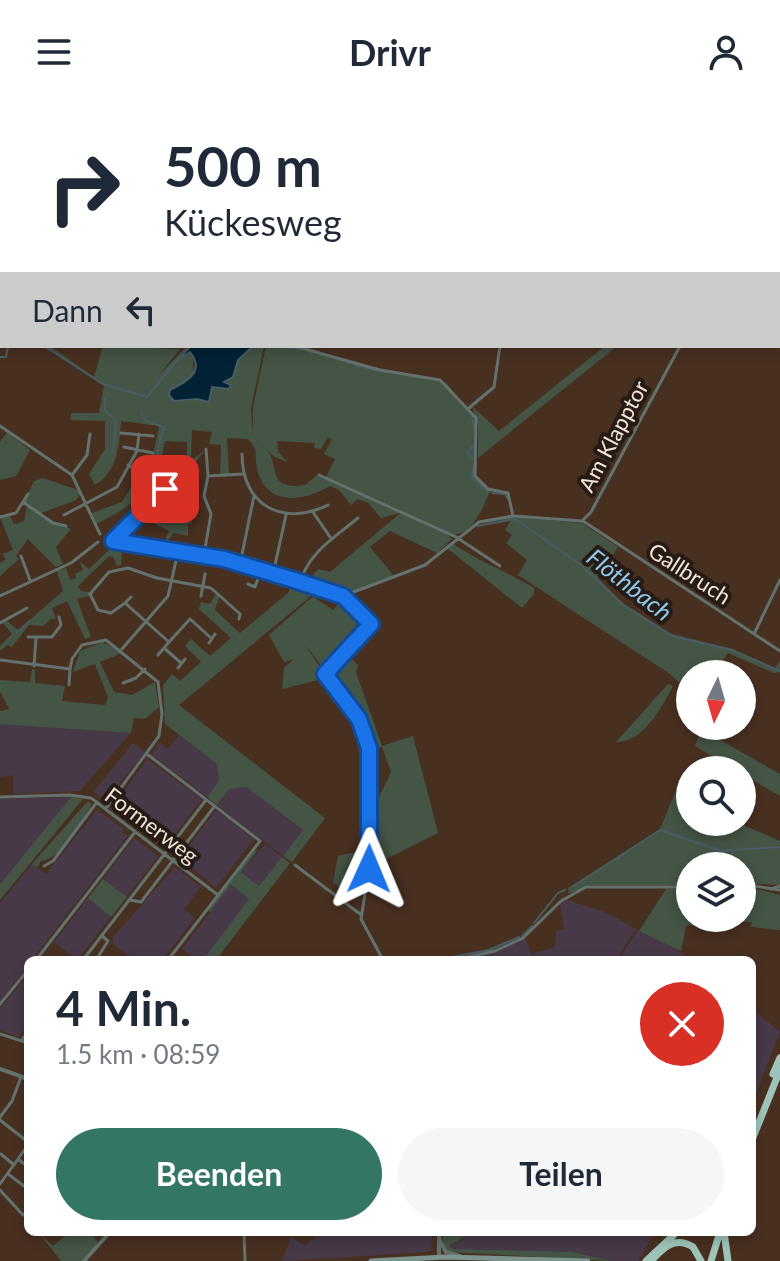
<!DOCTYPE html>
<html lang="de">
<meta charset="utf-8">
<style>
:root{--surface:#fff;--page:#f6f6f7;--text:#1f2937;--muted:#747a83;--accent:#337664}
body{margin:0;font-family:Lato,sans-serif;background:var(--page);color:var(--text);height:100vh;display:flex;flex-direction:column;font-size:30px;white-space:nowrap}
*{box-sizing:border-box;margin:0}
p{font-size:26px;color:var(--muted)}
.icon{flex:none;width:44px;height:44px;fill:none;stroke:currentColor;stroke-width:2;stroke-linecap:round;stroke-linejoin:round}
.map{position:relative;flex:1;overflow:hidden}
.side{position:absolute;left:24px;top:852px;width:732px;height:280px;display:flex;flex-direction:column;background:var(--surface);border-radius:12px;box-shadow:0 4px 12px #0003}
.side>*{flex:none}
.guide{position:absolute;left:0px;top:0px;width:780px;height:244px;box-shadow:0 4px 12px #0003;background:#fff;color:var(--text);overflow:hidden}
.needle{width:52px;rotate:185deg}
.fabs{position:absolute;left:676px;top:556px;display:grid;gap:16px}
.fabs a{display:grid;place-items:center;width:80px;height:80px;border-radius:50%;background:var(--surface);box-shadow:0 4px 12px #0003;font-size:40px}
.pin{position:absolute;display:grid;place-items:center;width:68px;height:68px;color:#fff;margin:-34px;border-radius:16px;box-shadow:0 4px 12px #0006}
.me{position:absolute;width:88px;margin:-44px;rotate:1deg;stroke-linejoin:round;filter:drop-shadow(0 0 6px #0008)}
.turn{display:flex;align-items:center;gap:28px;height:168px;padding:0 32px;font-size:36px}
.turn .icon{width:104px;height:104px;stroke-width:2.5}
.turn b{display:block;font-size:56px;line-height:68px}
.then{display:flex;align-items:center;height:76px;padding:0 32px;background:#0003;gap:16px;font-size:30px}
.round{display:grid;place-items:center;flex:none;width:84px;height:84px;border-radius:42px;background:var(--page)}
.overview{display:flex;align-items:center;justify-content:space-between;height:136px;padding:0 32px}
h1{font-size:48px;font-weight:700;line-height:60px}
.cta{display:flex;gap:16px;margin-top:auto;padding:16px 32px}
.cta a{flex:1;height:92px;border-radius:48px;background:var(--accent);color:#fff;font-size:32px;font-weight:700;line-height:92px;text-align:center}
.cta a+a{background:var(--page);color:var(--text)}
header{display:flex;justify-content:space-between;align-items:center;height:104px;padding:0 32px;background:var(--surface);font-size:36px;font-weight:700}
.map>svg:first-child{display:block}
</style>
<header><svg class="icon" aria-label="menu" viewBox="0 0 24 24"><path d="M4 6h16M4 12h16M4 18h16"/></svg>Drivr<svg class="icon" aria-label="person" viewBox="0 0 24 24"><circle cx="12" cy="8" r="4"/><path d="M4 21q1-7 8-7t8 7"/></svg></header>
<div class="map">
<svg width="780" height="1157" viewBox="0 0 780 1157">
<rect width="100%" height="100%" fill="#483021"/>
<path fill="#473947" d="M11 618 131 629 80 687 13 690V671L0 673V620Z
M179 631 217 660 219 677 207 693 152 651 159 638 168 645Z
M133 639 145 648 104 698 94 687Z
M147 655 202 695 165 743 112 704Z
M247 682 303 726 283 752 217 701 229 685Z
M71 693 23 752 0 780V695Z
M97 706 123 724 122 729 128 731 32 856H28V862L0 897V799L32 760 46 770Z
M216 706 254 735 216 784 180 754Z
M134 734 158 752 127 793 103 775Z
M265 740 282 753 259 782 241 768Z
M175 763 201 783 184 805 195 814 162 856H135L113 840V833Z
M231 781 250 795 203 856H197L182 845Z
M88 794 111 813 77 856 54 838Z
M564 795 607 809 636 825 616 856H461L496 848 525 833 531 850 555 843 556 828 564 825 560 799Z
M638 826 664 837 692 856H618Z
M28 871V921L18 933 0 926V904Z
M752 905 780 928 752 1000Z
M322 1128H432V1137L431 1146 427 1148 282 1157 291 1133 305 1142Z
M472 1128H656L638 1157H612L573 1148 464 1147 449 1143Z"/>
<path fill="#445445" d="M39 242 53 244 94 273 103 242 180 245 159 271 187 242H191L179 254 188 247 193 250V275L170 286 182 297 197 295 209 298 210 285 226 281 238 256 252 242H264L251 304 253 329V303L266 242 309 244 357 260 436 275 447 280 475 314 474 373 490 387C482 406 472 433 448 431L452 435 437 449 390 427 370 443 395 473 346 491 307 478 318 465 330 468 403 407 326 373 335 355 324 350 332 335 328 333 321 345 314 344 315 339 277 337 278 348 288 358 275 353 255 335C259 339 268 346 270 350 278 369 271 386 305 381L317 371 400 409 381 414 368 399 358 395 351 401 339 386 330 382C304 398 265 403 257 364 254 350 259 345 248 335L227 334 229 372H220L221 341 209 340 212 328 192 326 191 356 204 347 191 364 192 419 188 420V432L174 429 161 444 169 427 153 419 186 388V379L180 373 187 362V338L165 337 160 361 152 375 141 368 154 347 159 322 121 317C120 339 117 369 95 381L89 370 105 345V317L71 316V309H99L104 282 52 246Z
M605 242H617L478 354V320L472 302 499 327Z
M7 328 30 346 16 372 0 376V338Z
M139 371 150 377C136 399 119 409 96 420L92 409 122 398Z
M43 374 78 386 80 390 76 396 39 410 71 425 56 443 63 460 56 463 28 435 16 452 19 455 0 472V459L6 455 2 450 13 446 0 413 10 412 14 420 24 417 27 402 24 398 34 377Z
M510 413 582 419 618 443 598 474 623 499 672 530 733 545 775 564 780 557V568L774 569 728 549 714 570H690V599L682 581 670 570 518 471 527 456 506 439 512 431 505 426 511 416 474 420Z
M112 438H116L115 446 122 449 121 461 117 462 114 454 109 452 78 482 81 487 89 488V492L77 495 91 533 85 535 67 497 52 504 56 515H51L43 522 29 521 12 543 7 541 0 547V542L12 530 3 519 7 517 18 526 63 487 57 467 66 464 70 476 76 474 75 470 83 466 79 457 89 465 111 444Z
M452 439C480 458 504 466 534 484V490L522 504 447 444Z
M292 479 322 490 311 492 179 601 325 714 292 758 283 752 303 726 247 683 229 685 217 701 207 693 219 677 217 660 165 620 163 581 172 570 180 577 201 558 185 542 191 535 210 552 231 534 199 505 201 498 210 500 216 490 219 493 215 506 240 529 288 489Z
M325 488 324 493 315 494 333 506 344 494 369 520 326 568 304 539 327 574 282 585 284 564 294 555 284 558 269 531 311 494Z
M103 538 122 549 100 558 114 588 132 591 155 578 159 603 145 615 134 614 131 629 0 620V607L9 605 0 587V576L30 578 32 565H35V579L65 582 62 597 105 601 108 593 95 560 73 568 80 547Z
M345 549 358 561 356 568 382 642 413 632 438 729 370 763 371 691 379 693 391 668 382 643 371 644 358 612 327 570Z
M668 580 673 582C662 603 643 639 616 638Z
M701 625 780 670V692L742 670V666H736L695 642Z
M677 684 690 692V718H736L780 737V781L742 779V762H690V781H590L569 790 568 784 660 725Z
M71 693 83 695 0 796V780Z
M88 697 92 700C82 716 62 755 41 757L37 764 32 760Z
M368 745V766L352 763 348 778 352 779 348 787 333 779 338 752Z
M258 746 241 768 259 782 282 753 290 759 219 852 226 856 219 853 203 856 249 795 231 781 210 808 208 806 254 747Z
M103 775 127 793 111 813 88 794Z
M742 781 780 791V826L751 823 752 818H719V814H742Z
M690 784V814H698L697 820 686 822 681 847 639 827 666 785Z
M38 1128 53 1142 70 1128H91L98 1139 82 1157H61Z
M442 1128H472L449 1142 453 1145 573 1148 612 1157 450 1148 444 1145Z"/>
<path fill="#002234" stroke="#495c66" stroke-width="2" d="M191 242H252V243L238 256 233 273 224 278 231 281 229 285 212 283 209 298 197 295 174 297 169 291 170 286C186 278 206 268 190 248L177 256Z"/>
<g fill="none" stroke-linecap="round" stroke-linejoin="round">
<path stroke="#495c66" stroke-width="2" d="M44 242 103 280 147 293 178 255
M277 242 299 245
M0 253H6L8 242
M355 261 388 269
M105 294V307L115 315
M141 308 145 315
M471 310 474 323
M113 348 116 317
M471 355 468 348 474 341
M474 361 472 374 489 388
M139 376C160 369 156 340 164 323L146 317
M492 389 505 390 508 395
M477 422 515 415 580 460 623 501 672 532 732 546 780 567
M17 528 30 517
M574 782 660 726 721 747 780 743
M534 819 558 789 565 786
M522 832 532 822
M436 856 489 846 519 833"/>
<path stroke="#63726e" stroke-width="3" d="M319 0 323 2
M112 2 113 0
M542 2 543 0
M778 61H780
M778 147 780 146
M0 209 2 203
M294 242 380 266 440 276 476 314 475 372 488 385 508 389 513 412
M469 304 494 283 500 242
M0 322 72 371 100 430
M121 329 153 332
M124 343 153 349
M242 350C242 402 283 423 328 401
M128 361 165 385
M72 371 87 351 90 330
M319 371 456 433 500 462
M208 372 243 370
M23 398 53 419 66 422
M313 408 330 433
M64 411 117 383 137 347 139 330
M0 413 16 409 28 390
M583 417 780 547
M110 436 224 455 343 492 425 461 479 418 513 412 582 417 591 408 680 242
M113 437 173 377 174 354
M204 450 211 410 204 392 208 372 206 345
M21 452 30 476
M240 460 254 392
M273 470 286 411
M300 478C310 447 334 434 358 414
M248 480 255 483 261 466
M0 492 71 459 98 438
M201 492 205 470
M343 492 371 520 325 570 359 615 369 644V765L361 815 383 856
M125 499 131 493
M0 519 27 504
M754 530 780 476
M28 533H52L61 521 59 513
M210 533 190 515 169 538 125 499 111 509 98 506 90 490 109 468 128 464 157 474 211 484 240 510 239 515
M209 539 215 530
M164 544 180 558
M122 545 168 492 178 448
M158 551 169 538
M0 556 70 565 72 555 82 541 106 536 158 578 162 610 159 632 106 704
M34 562 36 534
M178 564 185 555
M123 579 136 574 145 565
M69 581 70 565
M147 650 260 737 168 856
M0 693 69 691 91 694 218 791
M295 761 360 810
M44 762 53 757 97 698
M742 780 780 786
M771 785 780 782
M130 796 141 798 214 703
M36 856 135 728
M83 856 206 696
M96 856 108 837 102 832
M455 856 495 847 523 834 561 797 586 783H690
M0 900 28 866
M0 930 28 939
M21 937 28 928
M0 1013 12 997 21 973
M0 1016 28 1038
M1 1050 14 1061
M18 1055 28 1063
M8 1070 28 1085
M0 1080 28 1041
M0 1086 23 1111 28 1108
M244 1128 245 1157"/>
<path stroke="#63726e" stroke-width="4" d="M568 0 571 2
M778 196 780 198
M0 965 28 975
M439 1135 446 1148 460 1152
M439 1153V1128
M84 1157 110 1128"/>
<path stroke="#7b948d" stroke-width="5" d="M371 1157 445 1153 588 1157"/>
<path stroke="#9ec4ba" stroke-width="7" d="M773 970 780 954
M752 1036 780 966
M724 1128 728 1157
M646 1157 677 1128
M651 1157C664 1143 675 1132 693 1143L701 1157
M711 1157 720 1128"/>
</g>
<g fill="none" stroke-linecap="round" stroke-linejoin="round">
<g stroke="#114b97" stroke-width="20">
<path id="route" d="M165 385 113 437 224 455 294 476 343 492 371 520 325 570 359 615 369 644V765"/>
</g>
<use href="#route" stroke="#1a73e8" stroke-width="14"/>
</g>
<g text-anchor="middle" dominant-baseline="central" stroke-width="8" stroke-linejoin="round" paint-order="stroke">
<g font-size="22" fill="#f3e3d9" stroke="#261b15">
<text transform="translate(613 332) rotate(-62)">Am Klapptor</text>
<text transform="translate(690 469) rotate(33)">Gallbruch</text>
<text transform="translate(152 721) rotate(37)">Formerweg</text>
</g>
<g font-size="24" font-style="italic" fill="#8ecaf0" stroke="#261b15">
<text transform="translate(630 480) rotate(38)">Flöthbach</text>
</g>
</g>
</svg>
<div class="fabs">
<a><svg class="needle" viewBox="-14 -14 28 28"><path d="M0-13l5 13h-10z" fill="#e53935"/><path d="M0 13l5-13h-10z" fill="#747a83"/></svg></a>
<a><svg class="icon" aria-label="search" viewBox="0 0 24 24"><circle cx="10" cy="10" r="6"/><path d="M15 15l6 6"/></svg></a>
<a><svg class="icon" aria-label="layers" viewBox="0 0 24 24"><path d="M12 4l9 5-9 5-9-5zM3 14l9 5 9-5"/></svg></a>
</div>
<div class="pin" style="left:165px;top:385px;background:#d93025"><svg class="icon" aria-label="arrive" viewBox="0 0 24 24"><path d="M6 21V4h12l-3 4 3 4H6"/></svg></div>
<svg class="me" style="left:369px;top:765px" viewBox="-20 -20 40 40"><path d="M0-17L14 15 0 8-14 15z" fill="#1a73e8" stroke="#fff" stroke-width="4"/></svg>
<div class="guide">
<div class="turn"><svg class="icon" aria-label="right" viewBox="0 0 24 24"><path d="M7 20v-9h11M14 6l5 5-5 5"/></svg><div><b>500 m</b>Kückesweg</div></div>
<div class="then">Dann<svg class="icon" aria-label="left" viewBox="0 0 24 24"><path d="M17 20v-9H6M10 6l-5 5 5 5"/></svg></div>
</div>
<section class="side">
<div class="overview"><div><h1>4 Min.</h1><p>1.5 km · 08:59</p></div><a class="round" style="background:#d93025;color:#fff"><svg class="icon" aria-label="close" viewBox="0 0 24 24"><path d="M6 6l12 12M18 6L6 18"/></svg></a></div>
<div class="cta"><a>Beenden</a><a>Teilen</a></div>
</section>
</div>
